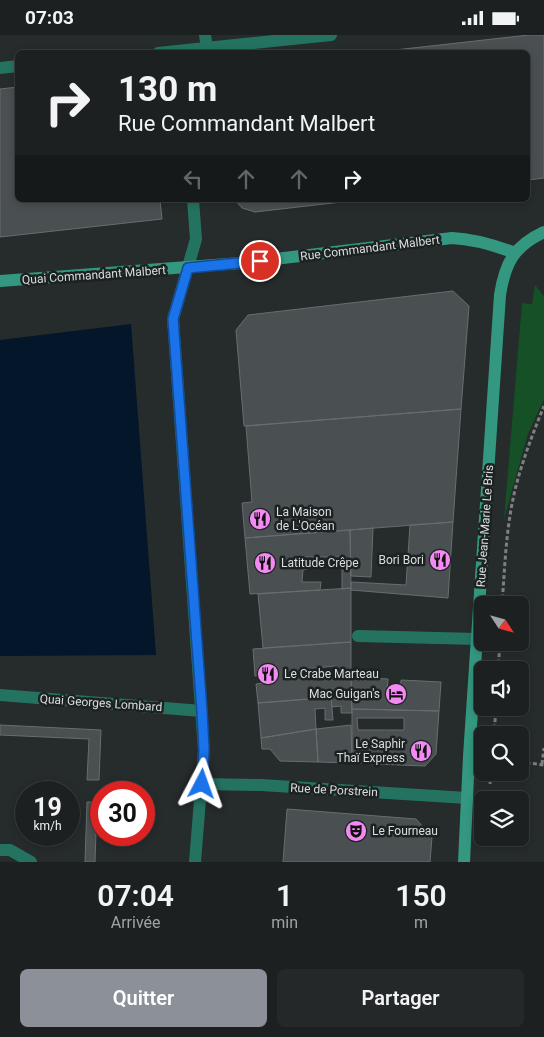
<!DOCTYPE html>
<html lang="fr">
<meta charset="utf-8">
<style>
:root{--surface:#1c2020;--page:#252829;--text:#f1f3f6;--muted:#a0a3a5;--line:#3a3e3e;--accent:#8c9099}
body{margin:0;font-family:Roboto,sans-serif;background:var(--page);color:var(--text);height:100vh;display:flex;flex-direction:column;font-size:19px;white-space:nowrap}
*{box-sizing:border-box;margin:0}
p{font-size:16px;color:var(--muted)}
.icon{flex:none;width:28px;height:28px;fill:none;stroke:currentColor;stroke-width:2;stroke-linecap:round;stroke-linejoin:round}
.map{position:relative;height:827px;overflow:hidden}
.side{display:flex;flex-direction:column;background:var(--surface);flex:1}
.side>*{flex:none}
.top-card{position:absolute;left:15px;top:15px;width:515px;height:152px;border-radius:8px;box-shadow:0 2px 8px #0003,0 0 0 1px var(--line);background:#1c2020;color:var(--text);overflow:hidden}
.needle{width:32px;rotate:126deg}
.controls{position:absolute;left:474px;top:561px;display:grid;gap:10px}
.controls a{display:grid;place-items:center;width:55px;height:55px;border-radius:8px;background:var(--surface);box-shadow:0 2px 8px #0003,0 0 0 1px var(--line);font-size:25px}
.speed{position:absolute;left:15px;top:746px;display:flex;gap:10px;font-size:25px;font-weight:700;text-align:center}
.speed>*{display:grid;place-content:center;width:65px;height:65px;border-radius:50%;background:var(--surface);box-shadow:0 2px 8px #0003,0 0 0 1px var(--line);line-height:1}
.speed small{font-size:12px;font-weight:400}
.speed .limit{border:8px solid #d22;background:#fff;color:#111}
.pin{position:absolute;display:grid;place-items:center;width:42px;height:42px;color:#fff;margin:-21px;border:2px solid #fff;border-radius:50%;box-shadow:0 1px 5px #0007}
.me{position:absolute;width:55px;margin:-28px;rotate:4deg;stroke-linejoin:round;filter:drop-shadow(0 0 4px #0008)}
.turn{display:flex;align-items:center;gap:18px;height:105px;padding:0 20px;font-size:22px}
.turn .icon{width:65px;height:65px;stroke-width:2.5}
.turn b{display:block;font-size:35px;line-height:42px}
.lanes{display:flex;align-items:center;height:48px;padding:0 20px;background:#0003;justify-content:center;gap:25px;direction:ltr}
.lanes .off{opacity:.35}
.eta{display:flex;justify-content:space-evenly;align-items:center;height:85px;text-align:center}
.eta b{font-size:30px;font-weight:600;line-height:35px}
.primary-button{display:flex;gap:10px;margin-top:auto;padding:10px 20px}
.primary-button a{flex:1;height:58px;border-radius:8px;background:var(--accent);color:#fff;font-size:20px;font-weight:600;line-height:58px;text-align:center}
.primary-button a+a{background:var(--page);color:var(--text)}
.status{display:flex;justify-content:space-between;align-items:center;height:35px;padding:0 25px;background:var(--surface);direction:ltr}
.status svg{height:14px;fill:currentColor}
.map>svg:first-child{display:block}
</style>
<div class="status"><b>07:03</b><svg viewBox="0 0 49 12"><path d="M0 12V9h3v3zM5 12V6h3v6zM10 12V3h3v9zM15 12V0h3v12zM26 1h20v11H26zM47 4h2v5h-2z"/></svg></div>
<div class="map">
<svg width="544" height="827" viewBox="0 0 544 827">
<rect width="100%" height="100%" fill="#262b2b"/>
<path fill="#155026" d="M535 250 544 261V364L528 399 504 484 522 268 532 269Z"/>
<path fill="#03162a" d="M131 289 156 620 0 621V305Z"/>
<path fill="#4a4f51" stroke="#686d70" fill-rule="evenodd" d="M529 0H544V143L528 145V18H368Z
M18 52V165H160L162 184 0 202V54Z
M235 165H359L255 177 242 173Z
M453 256 469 271 461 374 244 391 236 295 248 280Z
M461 374 453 487 245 503 242 468 252 467 246 391Z
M453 487 448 563 351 555V547L406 550 410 490Z
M373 493 371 542 351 541 350 495Z
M350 495 351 553 342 554V522H301L302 528H307V534L303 535 302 547H321L320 555 250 559 245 503Z
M351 553V607L263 613 258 559Z
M351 607V661L258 668 256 649 265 648 264 640 255 641 253 614ZM335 631V642L305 644 304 634Z
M351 642 388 644 387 657 400 658 401 645 441 647 439 676 352 674Z
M351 661 352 678H341V671L332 672 331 662Z
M331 662 333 685H325V673L315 674 316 694 261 703 258 668Z
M352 674 439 676 436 719 425 731 352 728ZM357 683H404V695H358Z
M0 690 101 695 99 745H87L89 704 0 700Z
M351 690 352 728 318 727 316 694Z
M316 694 318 727 280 726 270 714H262L261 703Z
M87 767H97L95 827H85Z
M287 774 416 784 432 802 430 827H283Z"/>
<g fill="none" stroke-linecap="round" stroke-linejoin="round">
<path stroke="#7c8080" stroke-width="3" stroke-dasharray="4 2.5" stroke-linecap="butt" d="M502 570C505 530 506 490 516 451 523 424 533 398 544 371
M498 635 500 608
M494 700 496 672
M520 727 544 730
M542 729 544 713
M490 749 491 738"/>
<path stroke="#247361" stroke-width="12" d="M358 601 477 604
M0 660 202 676
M0 815H10L31 827"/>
<path stroke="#247361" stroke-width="12" d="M205 0 207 13
M158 18 331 0
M0 33 18 31
M193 165 196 204 173 284 204 715 195 827
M202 749 261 750 467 763"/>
<path stroke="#349881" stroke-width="12" d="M0 246 241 228 452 203C474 204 494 210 515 218
M464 827 469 721 500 260C505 228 514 211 544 197"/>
</g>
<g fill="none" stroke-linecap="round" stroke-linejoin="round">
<g stroke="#114b97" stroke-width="12">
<path id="route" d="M202 749 204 715 202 676 173 284 188 233 260 226"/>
</g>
<use href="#route" stroke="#1a73e8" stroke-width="9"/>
</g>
<defs>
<g id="restaurant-disc" transform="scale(1.125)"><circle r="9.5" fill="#f28af2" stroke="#1c2121"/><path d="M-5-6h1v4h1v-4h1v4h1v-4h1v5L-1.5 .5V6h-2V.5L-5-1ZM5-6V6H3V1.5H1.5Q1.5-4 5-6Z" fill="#111"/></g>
<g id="hotel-disc" transform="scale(1.125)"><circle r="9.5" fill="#f28af2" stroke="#1c2121"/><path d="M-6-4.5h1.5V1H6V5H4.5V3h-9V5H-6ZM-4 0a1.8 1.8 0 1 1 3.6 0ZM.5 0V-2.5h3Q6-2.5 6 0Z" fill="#111"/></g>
<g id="theatre-disc" transform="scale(1.125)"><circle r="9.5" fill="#f28af2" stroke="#1c2121"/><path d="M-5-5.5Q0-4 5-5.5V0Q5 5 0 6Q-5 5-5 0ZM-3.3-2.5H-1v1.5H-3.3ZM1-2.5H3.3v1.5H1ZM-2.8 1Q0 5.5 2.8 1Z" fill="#111"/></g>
</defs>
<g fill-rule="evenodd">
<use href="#restaurant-disc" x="260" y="484"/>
<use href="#restaurant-disc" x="440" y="525"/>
<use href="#restaurant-disc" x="265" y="528"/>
<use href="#restaurant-disc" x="268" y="639"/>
<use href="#hotel-disc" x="396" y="659"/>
<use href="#restaurant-disc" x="421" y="716"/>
<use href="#theatre-disc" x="356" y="796"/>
</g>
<g text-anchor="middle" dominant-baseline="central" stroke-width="5" stroke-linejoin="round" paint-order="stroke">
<g font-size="12" fill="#dbdede" stroke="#1c2121">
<text transform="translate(370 213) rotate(-7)">Rue Commandant Malbert</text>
<text transform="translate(94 240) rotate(-4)">Quai Commandant Malbert</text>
<text transform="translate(485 491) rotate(-86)">Rue Jean-Marie Le Bris</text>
<text transform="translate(101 668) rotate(4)">Quai Georges Lombard</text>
<text transform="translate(334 755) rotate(3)">Rue de Porstrein</text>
</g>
<g font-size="12" fill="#dbdede" stroke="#1c2121" text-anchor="start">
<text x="276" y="477">La Maison<tspan x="276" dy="14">de L'Océan</tspan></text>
<text x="424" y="525" text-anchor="end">Bori Bori</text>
<text x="281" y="528">Latitude Crêpe</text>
<text x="284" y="639">Le Crabe Marteau</text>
<text x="380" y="659" text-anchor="end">Mac Guigan's</text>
<text x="405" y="709" text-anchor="end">Le Saphir<tspan x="405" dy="14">Thaï Express</tspan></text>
<text x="372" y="796">Le Fourneau</text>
</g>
</g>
</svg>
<div class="controls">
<a><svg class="needle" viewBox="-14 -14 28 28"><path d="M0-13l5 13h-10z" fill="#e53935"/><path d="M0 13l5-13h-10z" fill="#a0a3a5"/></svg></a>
<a><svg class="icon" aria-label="sound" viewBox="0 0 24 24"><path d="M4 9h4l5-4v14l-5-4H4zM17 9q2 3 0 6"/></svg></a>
<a><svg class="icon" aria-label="search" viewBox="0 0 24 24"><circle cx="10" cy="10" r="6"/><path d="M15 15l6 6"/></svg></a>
<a><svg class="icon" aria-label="layers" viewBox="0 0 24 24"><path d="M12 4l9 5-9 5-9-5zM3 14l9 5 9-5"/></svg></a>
</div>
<div class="speed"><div>19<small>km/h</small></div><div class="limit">30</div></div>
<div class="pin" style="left:260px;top:226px;background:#d93025"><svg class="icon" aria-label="arrive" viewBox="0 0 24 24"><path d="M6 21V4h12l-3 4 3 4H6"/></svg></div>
<svg class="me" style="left:202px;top:749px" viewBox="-20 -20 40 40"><path d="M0-17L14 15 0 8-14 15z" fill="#1a73e8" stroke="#fff" stroke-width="4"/></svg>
<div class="top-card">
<div class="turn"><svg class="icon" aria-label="right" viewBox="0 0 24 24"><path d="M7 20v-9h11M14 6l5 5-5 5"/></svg><div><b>130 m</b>Rue Commandant Malbert</div></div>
<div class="lanes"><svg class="icon off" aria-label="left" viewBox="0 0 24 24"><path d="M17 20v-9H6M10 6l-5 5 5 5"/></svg><svg class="icon off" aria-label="ahead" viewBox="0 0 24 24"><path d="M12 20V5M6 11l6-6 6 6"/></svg><svg class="icon off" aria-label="ahead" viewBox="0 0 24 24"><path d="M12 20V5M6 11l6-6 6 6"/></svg><svg class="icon" aria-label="right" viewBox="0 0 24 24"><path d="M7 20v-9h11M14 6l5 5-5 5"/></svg></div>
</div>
</div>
<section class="side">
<div class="eta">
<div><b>07:04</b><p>Arrivée</p></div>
<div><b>1</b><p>min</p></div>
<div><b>150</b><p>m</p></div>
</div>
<div class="primary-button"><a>Quitter</a><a>Partager</a></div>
</section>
